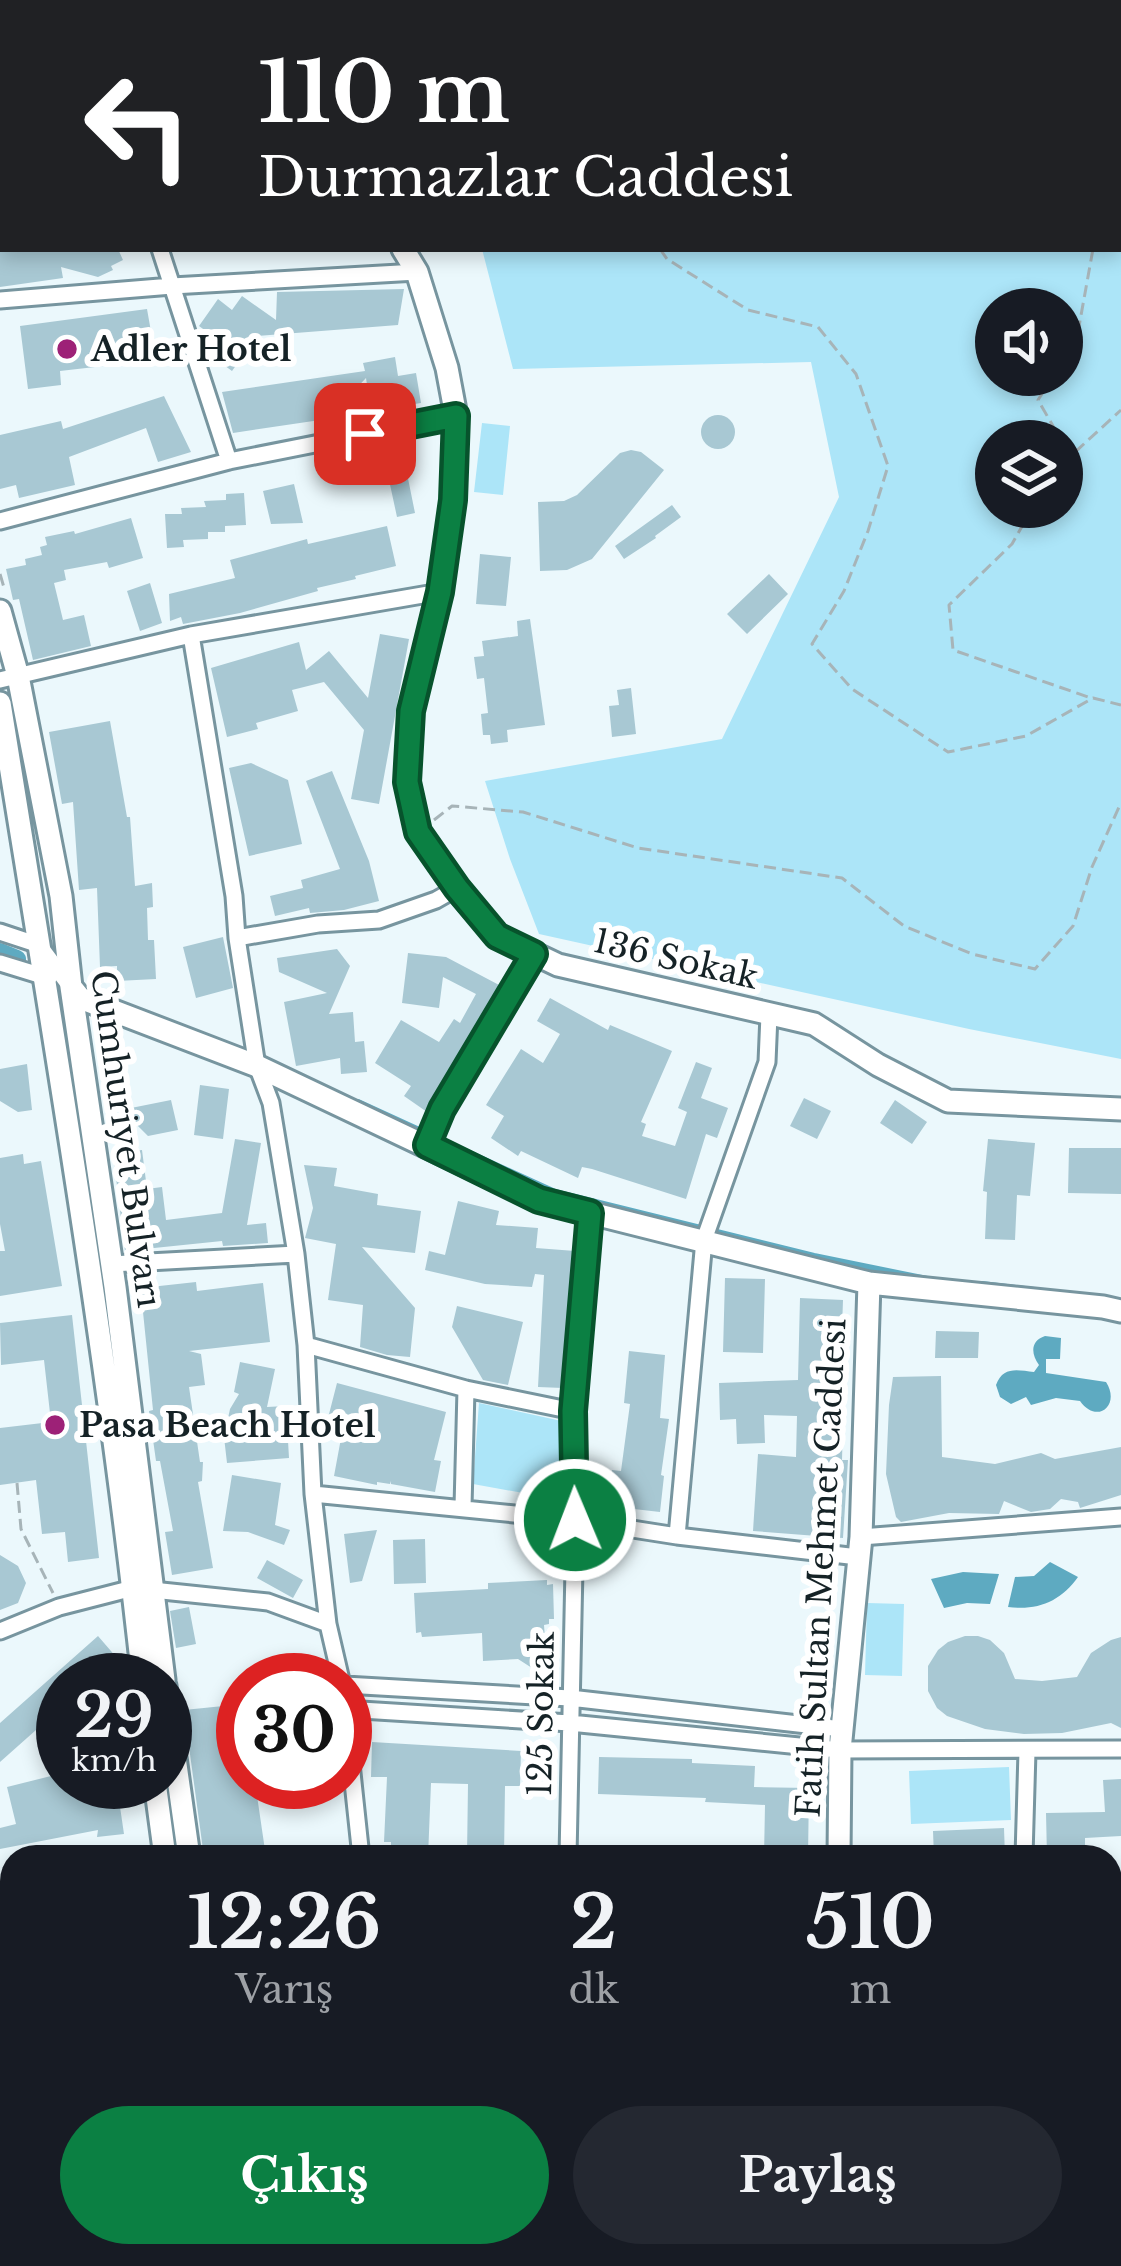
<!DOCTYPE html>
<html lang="tr">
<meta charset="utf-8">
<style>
:root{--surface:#171b24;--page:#242831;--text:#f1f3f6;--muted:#9ea1a6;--accent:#0b8043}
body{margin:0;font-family:"Libre Baskerville",serif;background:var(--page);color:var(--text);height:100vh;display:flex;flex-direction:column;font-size:45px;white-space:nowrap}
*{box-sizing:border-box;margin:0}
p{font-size:39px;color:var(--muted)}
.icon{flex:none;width:66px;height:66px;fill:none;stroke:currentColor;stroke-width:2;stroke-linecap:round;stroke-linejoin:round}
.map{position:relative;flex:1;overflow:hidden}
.side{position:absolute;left:0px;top:1845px;width:1122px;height:423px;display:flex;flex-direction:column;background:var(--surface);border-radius:36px 36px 0 0;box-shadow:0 6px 18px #0003}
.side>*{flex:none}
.top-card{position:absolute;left:0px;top:0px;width:1122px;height:252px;box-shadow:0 6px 18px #0003;background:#202124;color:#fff;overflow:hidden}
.controls{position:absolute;left:975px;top:288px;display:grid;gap:24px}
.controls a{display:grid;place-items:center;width:108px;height:108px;border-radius:50%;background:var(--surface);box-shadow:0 6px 18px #0003;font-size:60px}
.speed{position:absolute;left:36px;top:1653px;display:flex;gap:24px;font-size:60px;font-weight:700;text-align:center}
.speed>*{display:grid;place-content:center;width:156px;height:156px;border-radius:50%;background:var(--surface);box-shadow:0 6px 18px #0003;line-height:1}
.speed small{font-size:30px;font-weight:400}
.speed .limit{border:18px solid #d22;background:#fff;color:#111}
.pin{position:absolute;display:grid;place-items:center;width:102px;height:102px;color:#fff;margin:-51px;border-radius:24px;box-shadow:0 6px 18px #0006}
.me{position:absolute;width:132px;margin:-66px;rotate:359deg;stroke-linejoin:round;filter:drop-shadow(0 0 9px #0008)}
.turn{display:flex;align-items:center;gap:42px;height:252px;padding:0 60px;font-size:54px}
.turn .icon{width:156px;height:156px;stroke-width:2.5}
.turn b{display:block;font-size:84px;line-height:102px}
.eta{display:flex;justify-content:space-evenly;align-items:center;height:204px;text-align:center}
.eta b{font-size:72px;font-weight:800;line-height:84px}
.cta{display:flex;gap:24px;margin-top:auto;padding:24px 60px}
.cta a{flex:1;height:138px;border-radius:72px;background:var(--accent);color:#fff;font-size:48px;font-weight:800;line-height:138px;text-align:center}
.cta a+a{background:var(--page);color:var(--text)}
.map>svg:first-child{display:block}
</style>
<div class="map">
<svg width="1121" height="2266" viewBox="0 0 1121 2266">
<rect width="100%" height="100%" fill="#ebf8fc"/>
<path fill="#ace5f8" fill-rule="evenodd" d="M384 0H1121V1059L969 1029 539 934 510 859 485 781 722 739 839 497 811 362 513 369 482 249H1119V3H385ZM1062 309V375H996V309ZM1062 441V507H996V441Z
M482 423 510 426 503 495 474 492Z
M479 1403 566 1422 560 1494 551 1498 473 1484Z
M867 1603 904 1604 902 1676 865 1675Z
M1009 1767 1011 1820 911 1824 909 1771Z"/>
<path fill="#5eaac1" d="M1045 1336 1061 1338 1060 1359H1046V1373L1106 1382C1121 1405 1097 1425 1080 1401L1056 1398 1031 1405 1026 1397 1011 1404 1000 1397 996 1385C1003 1366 1017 1370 1034 1372L1039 1365C1031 1354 1030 1341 1045 1336Z
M1050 1562 1078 1577C1061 1601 1038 1611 1008 1607L1015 1577 1034 1576Z
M963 1572 999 1574 990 1604 967 1603 944 1608 931 1579Z"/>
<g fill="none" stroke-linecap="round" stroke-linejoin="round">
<path stroke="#5eaac1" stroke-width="6" d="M358 1102 555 1192 814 1256 927 1279
M982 1284 1034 1290"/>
<path stroke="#5eaac1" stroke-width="18" d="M0 952 17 959"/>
</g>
<path fill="#a8c8d3" d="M0 249H118L123 260 111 266 113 270 98 277 61 267 63 278 0 287Z
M404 289 398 325 257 336 232 371 206 352 203 343 210 334 199 326 218 299 232 310 242 296 276 320 277 292Z
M147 309 156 360 60 371 61 385 28 389 20 326Z
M395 357 398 376 416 373 421 403 371 411 366 378 327 419 233 433 222 392 365 371 363 363Z
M164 396 191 452 158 462 146 428 69 457 75 485 19 498 16 485 0 489V435L61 421 63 429Z
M701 432a17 17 0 1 1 34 0a17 17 0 1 1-34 0Z
M401 444 415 513 397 517 386 466 370 470 366 451Z
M631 450 641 452 664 470 592 559 567 570 540 571 538 502 564 501 577 495 620 453Z
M294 484 303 523 271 524 263 491Z
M244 493 246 525 225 526V532H208V539L183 540 184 547 167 548 165 514H182L181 508 206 507 204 501 226 500V494Z
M672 505 681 517 655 536 656 538 624 559 615 546Z
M131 518 143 558 109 568 107 562 64 570 66 580 54 583 63 620 84 615 91 646 33 660 19 599 13 600 6 569 26 565 25 559 42 555 40 547 47 545 45 537 74 531 75 534Z
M387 526 396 566 355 576 356 579 317 588 318 591 240 613 183 624 181 617 170 621 169 594 235 578 230 560 307 539 308 544Z
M480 554 511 557 506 606 476 604Z
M769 574 788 594 747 634 727 614Z
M150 583 162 623 140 631 127 591Z
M530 619 545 725 507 730 508 742 491 744 490 735H483L481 714 488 713 484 678 477 679 474 657 484 656 482 641 518 636 517 621Z
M380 634 409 639 379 804 351 799 364 730 324 682 292 690 298 711 256 723 258 729 227 737 211 668 299 642 306 670 329 651 368 698Z
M631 688 636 734 612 737 609 706 619 705 617 690Z
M110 721 127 817H130L135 886 152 883 153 907 147 908 148 940H154L156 979 117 981V966L100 967 97 888 79 890 73 802 62 804 49 732Z
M251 763 288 780 302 844 249 856 229 768Z
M332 771 369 861 379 901 344 910 310 913 309 908 275 916 270 896 303 888 301 880 340 869 306 781Z
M223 937 233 988 196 998 183 947Z
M337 949 350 966 329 1014 353 1012 355 1042 364 1041 367 1072 341 1074 340 1058 296 1066 284 1002 327 993 279 972 277 958Z
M408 953 446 957 501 986 427 1112 404 1096 411 1086 375 1063 401 1020 439 1042 454 1019 460 1023 476 994 443 977 439 1008 402 1003Z
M550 998 608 1030 610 1025 672 1051 641 1122 646 1124 642 1136 675 1146 687 1112 678 1108 696 1062 712 1068 701 1098 728 1108 717 1138 706 1134 686 1199 592 1169 582 1167 578 1178 521 1151 518 1156 491 1138 504 1116 486 1105 521 1049 543 1063 560 1034 537 1021Z
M122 1050 130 1105 107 1109 98 1054Z
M27 1064 32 1110 18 1112 0 1101V1069Z
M200 1085 229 1089 223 1139 194 1135Z
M804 1098 831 1111 817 1139 790 1126Z
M171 1100 178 1130 148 1136 134 1122 131 1108Z
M895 1100 927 1122 912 1144 880 1123Z
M235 1139 261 1143 247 1225 266 1223 268 1243 223 1246 222 1241 125 1251 113 1153 142 1150 147 1189 162 1187 166 1220 222 1213Z
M988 1139 1035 1143 1030 1196 1017 1195 1015 1240 985 1239 987 1192 983 1191Z
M1069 1148H1121V1194L1068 1193Z
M23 1154 24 1164 41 1161 62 1286 0 1296V1251H5L0 1224V1158Z
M304 1165 337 1168 334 1186 378 1194 377 1205 421 1211 415 1253 362 1247 415 1308 410 1357 387 1355 360 1347 363 1305 328 1300 336 1244 305 1238 313 1208Z
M458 1201 499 1211 496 1225 538 1228 536 1248 575 1251 563 1388 538 1387 544 1275 535 1274 532 1287 485 1284 425 1270 429 1251 445 1255Z
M725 1278 765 1279 763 1353 723 1352Z
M196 1282 197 1291 263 1283 270 1342 189 1351 201 1354 205 1385 189 1387 200 1462H203L202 1481 198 1482 213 1568 172 1575 165 1532 173 1531 160 1461H156L149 1411 153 1410 143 1312 135 1313 132 1289Z
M800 1298 843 1300 840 1385H844L842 1460H848L843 1538 753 1531 758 1454 796 1457 797 1416 764 1415 765 1443 737 1444 736 1419 720 1420 719 1383 798 1380Z
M457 1306 523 1322 508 1385 483 1380 452 1327Z
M72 1315 99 1558 68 1562 65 1532 42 1534 36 1480 0 1485V1428L51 1422 44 1360 1 1365 0 1323Z
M936 1331 979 1332 978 1358H935Z
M629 1351 665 1355 660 1418 669 1419 661 1475 664 1476 660 1512 608 1506 612 1470 621 1471 630 1404 624 1403Z
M240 1362 275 1369 267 1407 286 1406 289 1458 227 1463 224 1437 230 1409 239 1394 234 1392Z
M941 1376 942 1457 995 1464 1041 1453 1055 1459 1121 1447V1495L1080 1508 1078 1502 1061 1499 1050 1509 1031 1512 1004 1501 999 1514 949 1513 901 1522 896 1517 886 1474 889 1405 893 1377Z
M337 1383 446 1412 434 1460 441 1461 435 1492 391 1484V1481L390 1484 377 1482V1485L334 1476 344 1422 328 1418Z
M232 1475 281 1483 275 1525 290 1530 284 1545 248 1532 223 1531Z
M377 1530 362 1581 350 1583 344 1534Z
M425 1539 426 1583 394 1584 393 1540Z
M0 1555 18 1566 26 1583 18 1603 0 1610Z
M267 1560 303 1580 293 1598 257 1578Z
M547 1580V1585L553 1584 554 1619H549V1624L544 1625 546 1653 532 1668 518 1659 483 1661 482 1633 422 1637 421 1632 416 1633 414 1593 488 1589V1583Z
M189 1607 196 1644 176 1648 170 1611Z
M98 1636 117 1658 92 1680H63V1706L0 1762V1723Z
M978 1636 990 1640 1004 1653 1015 1679 1042 1681 1077 1677 1091 1653 1111 1640 1121 1637V1728L1111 1723 1062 1733 1024 1734 985 1729 947 1716 937 1708 928 1691V1666L938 1650 948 1642 965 1636Z
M243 1704V1782H255L266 1857H204L184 1710Z
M372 1742 521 1751 520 1786H505L504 1856H467L468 1784 431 1783 428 1857H391V1842H384L387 1777H371Z
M599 1757 692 1759V1763L755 1766 754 1787 809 1788 808 1857H764L765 1805 705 1802 706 1798 598 1794Z
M63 1773V1782H112L116 1801 119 1800 124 1834 97 1837 98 1830 0 1849V1828L16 1824 7 1787Z
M1121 1779V1836L1085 1838V1857H1047L1046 1813 1105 1812 1103 1780Z
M1004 1828 1005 1857H934L933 1831Z"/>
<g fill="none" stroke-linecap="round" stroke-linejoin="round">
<g stroke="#77959f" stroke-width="21">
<path id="street" d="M77 0 78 3
M0 94 3 93
M160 249 229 461
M0 300 172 286 417 272
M0 521 229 461 456 416
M191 635 234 896 237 938 257 1066 271 1103 296 1254 306 1345 313 1494 328 1624 341 1680
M0 680 191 635 440 592
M0 932 39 945 69 985
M237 938 318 924 379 920 436 900 457 888
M0 963 49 978
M427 1145 442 1109 534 954
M111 1264 296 1254
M306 1345 466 1389 573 1411
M313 1494 575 1520 677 1536 858 1557
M463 1507 466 1389
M677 1536 704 1240 767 1062 769 1015
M861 1537 1121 1517
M0 1631 59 1607 133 1588 268 1602 328 1624
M345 1685 570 1698 842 1729
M345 1707 361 1857
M345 1709 570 1723 840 1750 1121 1749
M568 1857 575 1520 573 1411 590 1213
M1024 1857 1027 1751
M1110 1924 1121 1925
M567 2256 568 2266
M14 2266 53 2256"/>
</g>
<g stroke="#77959f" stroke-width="27">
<path id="secondary" d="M290 0 291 3
M403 249 417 272 447 368 456 416 453 500 440 592 411 711 407 782 419 832 462 896 497 936 558 965 814 1024 878 1065 948 1101 1121 1109
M0 611 18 676 61 896 71 987 115 1287 164 1680
M0 703C52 1028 108 1353 143 1680
M71 987 80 998 257 1066 539 1200 869 1283 1103 1307 1121 1311
M165 1686 189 1857
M155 1782 165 1857
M839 1857 840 1750 861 1537 869 1283
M218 2256 220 2266
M241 2256 242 2266
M832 2256V2266"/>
</g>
<path stroke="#a7b4b8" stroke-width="3" stroke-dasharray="12 6" stroke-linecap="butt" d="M448 0 449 3
M1013 0 1014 3
M395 3 401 0
M1119 8H1121
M660 249 667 259 748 310 818 327 856 374 888 466 868 531 844 591 812 644 852 689 948 752 1026 736 1093 698 1121 705
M1062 364 1076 343 1093 249
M1054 375 1038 400 1057 433 1056 441
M1062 464 1121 410
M1033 507 1012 544 949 605 953 650 1091 698
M0 574 5 591
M434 820 452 806 523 812 638 848 842 878 904 926 972 954 1035 969 1073 926 1092 867 1119 807 1121 808
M17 1483 21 1529 53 1593
M0 1957 12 1953
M0 1995 12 1991
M0 2112 12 2109
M0 2175 12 2172"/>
<use href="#street" stroke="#fff" stroke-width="15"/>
<use href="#secondary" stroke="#fff" stroke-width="21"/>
</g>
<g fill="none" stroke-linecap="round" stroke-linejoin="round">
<g stroke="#07532c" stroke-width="30">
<path id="route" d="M365 434 456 416 453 500 440 592 411 711 407 782 418 832 457 888 497 936 534 954 442 1109 427 1145 539 1200 590 1213 573 1411 575 1520"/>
</g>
<use href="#route" stroke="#0b8043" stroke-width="21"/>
</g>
<g fill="#9d2177" stroke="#fff" stroke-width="4.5">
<circle cx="67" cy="349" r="12"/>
<circle cx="55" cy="1425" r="12"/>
</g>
<g text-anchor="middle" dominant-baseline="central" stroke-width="12" stroke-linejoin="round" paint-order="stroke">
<g font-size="33" font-weight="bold" fill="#152226" stroke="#fff" text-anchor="start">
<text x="91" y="349">Adler Hotel</text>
<text x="79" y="1425">Pasa Beach Hotel</text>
</g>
<g font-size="33" fill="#152226" stroke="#fff">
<text transform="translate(676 959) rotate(13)">136 Sokak</text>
<text transform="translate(126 1139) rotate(82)">Cumhuriyet Bulvarı</text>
<text transform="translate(821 1568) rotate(-87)">Fatih Sultan Mehmet Caddesi</text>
<text transform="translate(541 1714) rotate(-89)">125 Sokak</text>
</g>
</g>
</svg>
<div class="controls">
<a><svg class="icon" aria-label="sound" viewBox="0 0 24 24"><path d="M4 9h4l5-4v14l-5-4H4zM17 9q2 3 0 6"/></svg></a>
<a><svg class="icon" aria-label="layers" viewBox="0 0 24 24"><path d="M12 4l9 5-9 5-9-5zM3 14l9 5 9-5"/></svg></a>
</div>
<div class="speed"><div>29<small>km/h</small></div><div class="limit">30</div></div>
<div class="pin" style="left:365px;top:434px;background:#d93025"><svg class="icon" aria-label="arrive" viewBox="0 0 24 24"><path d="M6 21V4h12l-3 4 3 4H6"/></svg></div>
<svg class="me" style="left:575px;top:1520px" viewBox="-20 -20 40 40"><circle r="17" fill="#0b8043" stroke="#fff" stroke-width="3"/><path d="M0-11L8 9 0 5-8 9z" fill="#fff"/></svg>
<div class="top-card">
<div class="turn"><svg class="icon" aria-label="left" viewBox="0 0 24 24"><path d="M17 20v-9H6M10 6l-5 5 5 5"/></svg><div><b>110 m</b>Durmazlar Caddesi</div></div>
</div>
<section class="side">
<div class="eta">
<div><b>12:26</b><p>Varış</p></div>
<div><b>2</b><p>dk</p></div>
<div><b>510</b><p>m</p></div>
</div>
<div class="cta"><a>Çıkış</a><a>Paylaş</a></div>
</section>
</div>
